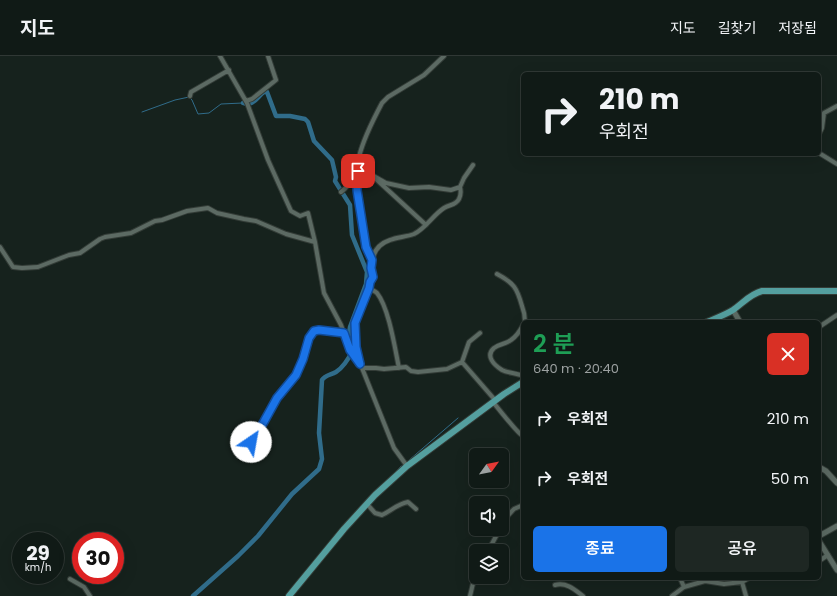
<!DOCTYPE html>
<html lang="ko">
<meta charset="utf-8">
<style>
:root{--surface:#101a16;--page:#1e2723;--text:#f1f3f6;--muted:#9ca1a1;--line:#303835;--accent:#1a73e8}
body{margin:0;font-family:Poppins,"Noto Sans KR",sans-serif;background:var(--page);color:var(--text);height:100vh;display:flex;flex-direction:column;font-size:15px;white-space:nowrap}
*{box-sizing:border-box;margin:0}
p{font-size:13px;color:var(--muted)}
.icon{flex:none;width:22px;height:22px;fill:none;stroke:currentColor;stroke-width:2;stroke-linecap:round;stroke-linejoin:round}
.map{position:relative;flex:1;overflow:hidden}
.drawer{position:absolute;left:521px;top:264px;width:300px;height:260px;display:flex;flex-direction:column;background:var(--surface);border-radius:6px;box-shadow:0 4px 16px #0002,0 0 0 1px var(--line)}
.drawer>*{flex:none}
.hud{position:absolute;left:521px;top:16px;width:300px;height:84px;border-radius:6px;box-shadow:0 4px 16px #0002,0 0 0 1px var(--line);background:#101a16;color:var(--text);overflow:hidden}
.needle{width:26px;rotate:57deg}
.buttons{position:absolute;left:469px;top:392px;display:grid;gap:8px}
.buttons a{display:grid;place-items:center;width:40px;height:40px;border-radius:6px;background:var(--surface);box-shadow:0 4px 16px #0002,0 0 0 1px var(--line);font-size:20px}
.speed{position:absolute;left:12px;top:476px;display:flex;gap:8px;font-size:20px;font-weight:700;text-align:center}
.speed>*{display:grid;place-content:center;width:52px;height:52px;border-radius:50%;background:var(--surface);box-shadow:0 4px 16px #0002,0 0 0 1px var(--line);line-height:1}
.speed small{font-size:10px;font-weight:400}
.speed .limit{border:6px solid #d22;background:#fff;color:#111}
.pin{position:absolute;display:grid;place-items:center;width:34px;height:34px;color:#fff;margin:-17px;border-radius:8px;box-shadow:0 2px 6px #0006}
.me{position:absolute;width:44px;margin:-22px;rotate:33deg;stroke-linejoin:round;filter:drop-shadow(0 0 3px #0008)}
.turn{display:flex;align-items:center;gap:14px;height:84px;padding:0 12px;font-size:18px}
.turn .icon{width:52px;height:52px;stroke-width:2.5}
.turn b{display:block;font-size:28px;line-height:34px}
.round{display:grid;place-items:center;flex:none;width:42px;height:42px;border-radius:6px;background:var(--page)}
.overview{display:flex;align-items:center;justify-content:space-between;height:68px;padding:0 12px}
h1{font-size:24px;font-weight:600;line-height:30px;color:#1e9e55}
.button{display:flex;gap:8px;margin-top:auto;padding:8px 12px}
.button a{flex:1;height:46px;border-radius:6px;background:var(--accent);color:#fff;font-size:16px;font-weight:600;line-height:46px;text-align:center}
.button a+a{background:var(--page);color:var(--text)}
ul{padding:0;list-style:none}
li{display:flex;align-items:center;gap:12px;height:60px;padding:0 12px}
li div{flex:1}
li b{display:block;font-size:15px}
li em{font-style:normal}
header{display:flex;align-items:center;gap:24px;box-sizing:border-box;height:56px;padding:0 20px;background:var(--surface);border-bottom:1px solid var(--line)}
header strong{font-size:19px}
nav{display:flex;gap:22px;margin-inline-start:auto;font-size:14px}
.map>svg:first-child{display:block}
</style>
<header>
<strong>지도</strong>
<nav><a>지도</a><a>길찾기</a><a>저장됨</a></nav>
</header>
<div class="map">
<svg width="837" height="540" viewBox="0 0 837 540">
<rect width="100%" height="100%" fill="#16221d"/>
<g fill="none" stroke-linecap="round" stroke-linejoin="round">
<path stroke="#306c8a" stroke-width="1" d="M142 56 175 44 189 41 192 44 198 58 209 57 221 48 243 47
M367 216 371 214
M408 405 458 362
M395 417 401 410"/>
<path stroke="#306c8a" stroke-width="4.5" d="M193 540 238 500 258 480 292 438 319 413 322 403 319 377 322 324C325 319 331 319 336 316 344 311 349 302 353 294L349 277 350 271 366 228 367 216 352 179 350 149 335 125 336 121 332 104 314 85 308 66 305 63 290 60H276L267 36H264C257 41 253 51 243 47"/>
<g stroke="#333c37" stroke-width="6">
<path id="minor" d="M220 0 247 47 268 104 291 155 300 160 308 157 315 186 324 237 341 269 350 294 362 312 394 392 407 410
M190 40 191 36 229 14
M246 45 252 43 276 24 268 0
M819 78 822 72 824 57 837 50
M819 97 837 108
M377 124 426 169
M341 136C348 131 351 126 354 118L358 115H365L386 127 409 132 429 131 451 134 460 131 464 122 473 109
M0 191 13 211 22 212 38 211 69 199 80 197 100 183 105 181 131 177 155 165 162 164 187 155 208 152 217 157 244 163 256 165 286 178 315 186
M372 204C361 185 354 122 359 101 363 84 374 62 382 47L388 41 424 19 444 0
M497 218C514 227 517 232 522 250 524 255 525 260 525 266
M369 232C372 234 375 235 377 237 389 252 395 293 399 312
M523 269C520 275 517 280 511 284 506 288 499 288 494 292 485 300 494 309 502 314 508 317 516 317 523 320
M819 271 837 259
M359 305 356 291 355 267 369 232 370 226 373 221C370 205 372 190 390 184 397 181 406 181 414 178 426 172 433 159 444 152 450 148 455 150 459 143 461 139 461 135 460 131
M462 306 495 344
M362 312H376L384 313 406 311 411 315 418 316 447 313 462 306 469 286 480 277
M493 346C498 352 518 378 523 380
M261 393 251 386V384L261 371 277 342 296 319 303 303 310 279 316 274 344 277
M367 448 375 457 382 459C391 455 397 448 408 446L416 453
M502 466 514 453 523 449
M488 495 500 473
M819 505 828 499
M680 522 684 531
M70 523 84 531 90 540
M742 526 746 540
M555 529C566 526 574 533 583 540
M470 540 476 515
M672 540 684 531 705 525 724 528 742 526 749 522"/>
</g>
<g stroke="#333c37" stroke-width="7">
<path id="tertiary" d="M733 254 740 266
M819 411 826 415 837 427
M819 480 837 470
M819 485 837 514"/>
</g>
<g stroke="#333c37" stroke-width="8">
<path id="primary" d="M707 266C716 262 725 259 733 254 743 247 750 238 762 235H837
M289 540 344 473 375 439 407 410 504 338 523 326"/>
</g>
<use href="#minor" stroke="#5c6a63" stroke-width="4"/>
<use href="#tertiary" stroke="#5c6a63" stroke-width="5"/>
<use href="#primary" stroke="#549f9f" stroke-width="6"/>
</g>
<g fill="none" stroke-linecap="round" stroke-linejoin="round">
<g stroke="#114b97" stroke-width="10">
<path id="route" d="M251 386V384L261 371 277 342 296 319 303 303 309 282 314 275 319 274 344 277 350 294 360 308 356 291 355 267 369 232 370 226 373 221 371 212 372 204 366 191 357 134 358 115"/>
</g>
<use href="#route" stroke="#1a73e8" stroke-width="7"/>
</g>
</svg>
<div class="buttons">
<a><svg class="needle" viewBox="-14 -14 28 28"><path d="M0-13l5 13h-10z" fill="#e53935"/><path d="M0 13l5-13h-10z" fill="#9ca1a1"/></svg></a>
<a><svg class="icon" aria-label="sound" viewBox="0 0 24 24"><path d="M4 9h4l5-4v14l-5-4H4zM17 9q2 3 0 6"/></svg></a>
<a><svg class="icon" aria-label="layers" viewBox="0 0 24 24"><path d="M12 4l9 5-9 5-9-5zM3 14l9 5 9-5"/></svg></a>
</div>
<div class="speed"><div>29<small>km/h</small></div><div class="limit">30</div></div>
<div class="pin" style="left:358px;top:115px;background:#d93025"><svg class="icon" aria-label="arrive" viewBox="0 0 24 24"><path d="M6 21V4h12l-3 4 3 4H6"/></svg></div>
<svg class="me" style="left:251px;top:386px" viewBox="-20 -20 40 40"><circle r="19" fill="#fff"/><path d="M0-13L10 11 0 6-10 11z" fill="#1a73e8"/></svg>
<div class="hud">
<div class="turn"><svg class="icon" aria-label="right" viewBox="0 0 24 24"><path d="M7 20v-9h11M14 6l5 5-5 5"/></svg><div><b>210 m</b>우회전</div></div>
</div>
<section class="drawer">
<div class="overview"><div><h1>2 분</h1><p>640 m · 20:40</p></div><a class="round" style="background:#d93025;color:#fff"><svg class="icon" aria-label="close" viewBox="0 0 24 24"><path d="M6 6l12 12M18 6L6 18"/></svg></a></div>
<ul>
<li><svg class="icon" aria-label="right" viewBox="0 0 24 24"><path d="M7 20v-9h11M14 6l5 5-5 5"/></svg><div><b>우회전</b></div><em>210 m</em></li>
<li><svg class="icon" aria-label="right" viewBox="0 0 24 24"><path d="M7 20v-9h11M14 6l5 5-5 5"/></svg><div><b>우회전</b></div><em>50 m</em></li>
</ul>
<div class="button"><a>종료</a><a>공유</a></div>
</section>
</div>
